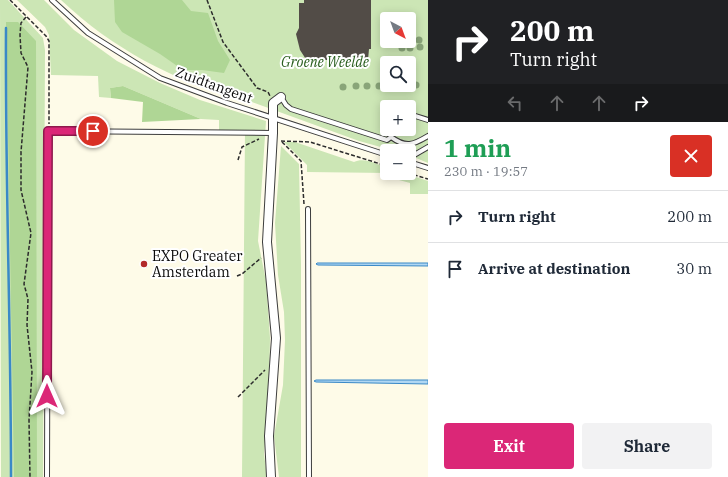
<!DOCTYPE html>
<meta charset="utf-8">
<style>
:root{--surface:#fff;--page:#f2f2f3;--text:#1f2937;--muted:#747a83;--line:#e0e1e3;--accent:#db2777}
body{margin:0;font-family:"IBM Plex Serif",serif;background:var(--page);color:var(--text);height:100vh;display:flex;flex-direction:column;font-size:15px;white-space:nowrap}
*{box-sizing:border-box;margin:0}
p{font-size:13px;color:var(--muted)}
.icon{flex:none;width:22px;height:22px;fill:none;stroke:currentColor;stroke-width:2;stroke-linecap:round;stroke-linejoin:round}
.map{position:relative;flex:1;overflow:hidden}
.drawer{display:flex;flex-direction:column;background:var(--surface);width:300px}
.drawer>*{flex:none}
.hud{background:#202124;color:#fff;overflow:hidden}
.needle{width:26px;rotate:139deg}
.buttons{position:absolute;left:380px;top:12px;display:grid;gap:8px}
.buttons a{display:grid;place-items:center;width:36px;height:36px;border-radius:4px;background:var(--surface);box-shadow:0 2px 10px #0003;font-size:20px}
.pin{position:absolute;display:grid;place-items:center;width:34px;height:34px;color:#fff;margin:-17px;border:2px solid #fff;border-radius:50%;box-shadow:0 1px 4px #0007}
.me{position:absolute;width:44px;margin:-22px;rotate:0deg;stroke-linejoin:round;filter:drop-shadow(0 0 3px #0008)}
.turn{display:flex;align-items:center;gap:14px;height:84px;padding:0 16px;font-size:18px}
.turn .icon{width:52px;height:52px;stroke-width:2.5}
.turn b{display:block;font-size:28px;line-height:34px}
.lanes{display:flex;align-items:center;height:38px;padding:0 16px;background:#0003;justify-content:center;gap:20px;direction:ltr}
.lanes .off{opacity:.35}
.round{display:grid;place-items:center;flex:none;width:42px;height:42px;border-radius:4px;background:var(--page)}
.head{display:flex;align-items:center;justify-content:space-between;height:68px;padding:0 16px}
h1{font-size:24px;font-weight:700;line-height:30px;color:#1e9e55}
.cta{display:flex;gap:8px;margin-top:auto;padding:8px 16px}
.cta a{flex:1;height:46px;border-radius:4px;background:var(--accent);color:#fff;font-size:16px;font-weight:700;line-height:46px;text-align:center}
.cta a+a{background:var(--page);color:var(--text)}
ul{padding:0;list-style:none}
li{display:flex;align-items:center;gap:12px;height:52px;padding:0 16px;border-top:1px solid var(--line)}
li div{flex:1}
li b{display:block;font-size:15px}
li em{font-style:normal}
main{display:flex;flex:1;min-height:0}
.map>svg:first-child{display:block}
</style>
<main>
<div class="map">
<svg width="428" height="477" viewBox="0 0 428 477">
<rect width="100%" height="100%" fill="#fefbe8"/>
<path fill="#cce6b5" fill-rule="evenodd" d="M0 0H8L43 38 45 50 43 477H1Z
M17 0H44L74 30 117 61 160 83 200 100 266 121 258 241 266 281 270 338 269 390 264 454 267 477H242L245 131 219 130V120L201 119 123 86 110 88 111 98 99 97 98 76 51 75 49 35 45 27Z
M61 0H428V163L409 155V151H395L359 141 241 98 240 101C171 78 114 50 61 0ZM387 19H409V41H387ZM387 63H409V85H387ZM387 107H409V129H387Z
M284 142H295L354 162C364 157 377 164 387 168V173H404L428 181V194H410V183L388 177 387 173 307 172V165Z
M281 146 299 164 301 265V477H279L274 436 283 385 285 340 284 312 278 275 275 223Z"/>
<path fill="#afd695" d="M114 0H182L191 11 208 13 218 41 230 60 224 73 202 70H183L160 54 122 32 115 22Z
M6 22H18L36 41 37 477H14Z
M123 86 201 119 142 122 143 102 111 98 110 88Z"/>
<path fill="#b0d7f3" stroke="#3a89c7" d="M317 263H428V266L318 265 316 264Z
M316 380H428V384L316 382 314 381Z"/>
<g fill="none" stroke-linecap="round" stroke-linejoin="round">
<path stroke="#3a89c7" stroke-width="2.5" d="M6 28C5 177 11 327 11 477"/>
</g>
<path fill="#524c47" d="M304 0H371V49H369L368 60H324L311 67 300 50 296 34 299 28V3H304Z"/>
<g fill="none" stroke-linecap="round" stroke-linejoin="round">
<g stroke="#3d3d3d" stroke-width="6">
<path id="lane" d="M52 0 88 33 160 78 227 103 387 155
M281 97 286 105 291 109 387 140 391 137
M409 114 428 120
M391 129V137C406 148 413 145 428 136
M409 158 428 147
M409 162 428 168
M308 209 309 477
M47 477 48 131 273 133"/>
</g>
<g stroke="#3d3d3d" stroke-width="10">
<path id="street" d="M271 477 269 436 276 338 267 242 273 133V103L281 97"/>
</g>
<path stroke="#2c2c2c" stroke-width="1.5" stroke-dasharray="4 2" stroke-linecap="butt" d="M10 0 46 36 49 41V124
M207 0 223 42 257 88 268 92 270 96
M26 17 21 23 20 35 21 53 28 67 21 152V190L31 233 24 284 28 299 27 325 32 372 29 420 30 477
M281 141 310 142 387 166
M282 142 301 161 304 204
M238 160 242 147 259 139
M408 173 428 179
M237 276 242 274 261 258
M238 397 265 370"/>
<use href="#lane" stroke="#fff" stroke-width="4"/>
<use href="#street" stroke="#fff" stroke-width="8"/>
</g>
<g fill="#89a579">
<circle cx="419" cy="40" r="3.5"/>
<circle cx="420" cy="47" r="3.5"/>
<circle cx="402" cy="48" r="3.5"/>
<circle cx="410" cy="48" r="3.5"/>
<circle cx="416" cy="85" r="3.5"/>
<circle cx="356" cy="86" r="3.5"/>
<circle cx="367" cy="86" r="3.5"/>
<circle cx="379" cy="86" r="3.5"/>
<circle cx="343" cy="87" r="3.5"/>
</g>
<g fill="none" stroke-linecap="round" stroke-linejoin="round">
<g stroke="#8e194d" stroke-width="10">
<path id="route" d="M47 396 48 131H93"/>
</g>
<use href="#route" stroke="#db2777" stroke-width="7"/>
</g>
<circle fill="#b3292a" stroke="#fff" stroke-width="1.5" cx="144" cy="264" r="4"/>
<g text-anchor="middle" dominant-baseline="central" stroke-width="4" stroke-linejoin="round" paint-order="stroke">
<g font-size="14" font-style="italic" fill="#295e1e" stroke="#fff">
<text x="325" y="62">Groene Weelde</text>
</g>
<g font-size="14" fill="#0a0a0a" stroke="#fff">
<text transform="translate(214 85) rotate(20)">Zuidtangent</text>
</g>
<g font-size="14" fill="#0a0a0a" stroke="#fff" text-anchor="start">
<text x="152" y="256">EXPO Greater<tspan x="152" dy="16">Amsterdam</tspan></text>
</g>
</g>
</svg>
<div class="buttons">
<a><svg class="needle" viewBox="-14 -14 28 28"><path d="M0-13l5 13h-10z" fill="#e53935"/><path d="M0 13l5-13h-10z" fill="#747a83"/></svg></a>
<a><svg class="icon" aria-label="search" viewBox="0 0 24 24"><circle cx="10" cy="10" r="6"/><path d="M15 15l6 6"/></svg></a>
<a>+</a>
<a>−</a>
</div>
<div class="pin" style="left:93px;top:131px;background:#d93025"><svg class="icon" aria-label="arrive" viewBox="0 0 24 24"><path d="M6 21V4h12l-3 4 3 4H6"/></svg></div>
<svg class="me" style="left:47px;top:396px" viewBox="-20 -20 40 40"><path d="M0-17L14 15 0 8-14 15z" fill="#db2777" stroke="#fff" stroke-width="4"/></svg>
</div>
<section class="drawer">
<div class="hud">
<div class="turn"><svg class="icon" aria-label="right" viewBox="0 0 24 24"><path d="M7 20v-9h11M14 6l5 5-5 5"/></svg><div><b>200 m</b>Turn right</div></div>
<div class="lanes"><svg class="icon off" aria-label="left" viewBox="0 0 24 24"><path d="M17 20v-9H6M10 6l-5 5 5 5"/></svg><svg class="icon off" aria-label="ahead" viewBox="0 0 24 24"><path d="M12 20V5M6 11l6-6 6 6"/></svg><svg class="icon off" aria-label="ahead" viewBox="0 0 24 24"><path d="M12 20V5M6 11l6-6 6 6"/></svg><svg class="icon" aria-label="right" viewBox="0 0 24 24"><path d="M7 20v-9h11M14 6l5 5-5 5"/></svg></div>
</div>
<div class="head"><div><h1>1 min</h1><p>230 m · 19:57</p></div><a class="round" style="background:#d93025;color:#fff"><svg class="icon" aria-label="close" viewBox="0 0 24 24"><path d="M6 6l12 12M18 6L6 18"/></svg></a></div>
<ul>
<li><svg class="icon" aria-label="right" viewBox="0 0 24 24"><path d="M7 20v-9h11M14 6l5 5-5 5"/></svg><div><b>Turn right</b></div><em>200 m</em></li>
<li><svg class="icon" aria-label="arrive" viewBox="0 0 24 24"><path d="M6 21V4h12l-3 4 3 4H6"/></svg><div><b>Arrive at destination</b></div><em>30 m</em></li>
</ul>
<div class="cta"><a>Exit</a><a>Share</a></div>
</section>
</main>
